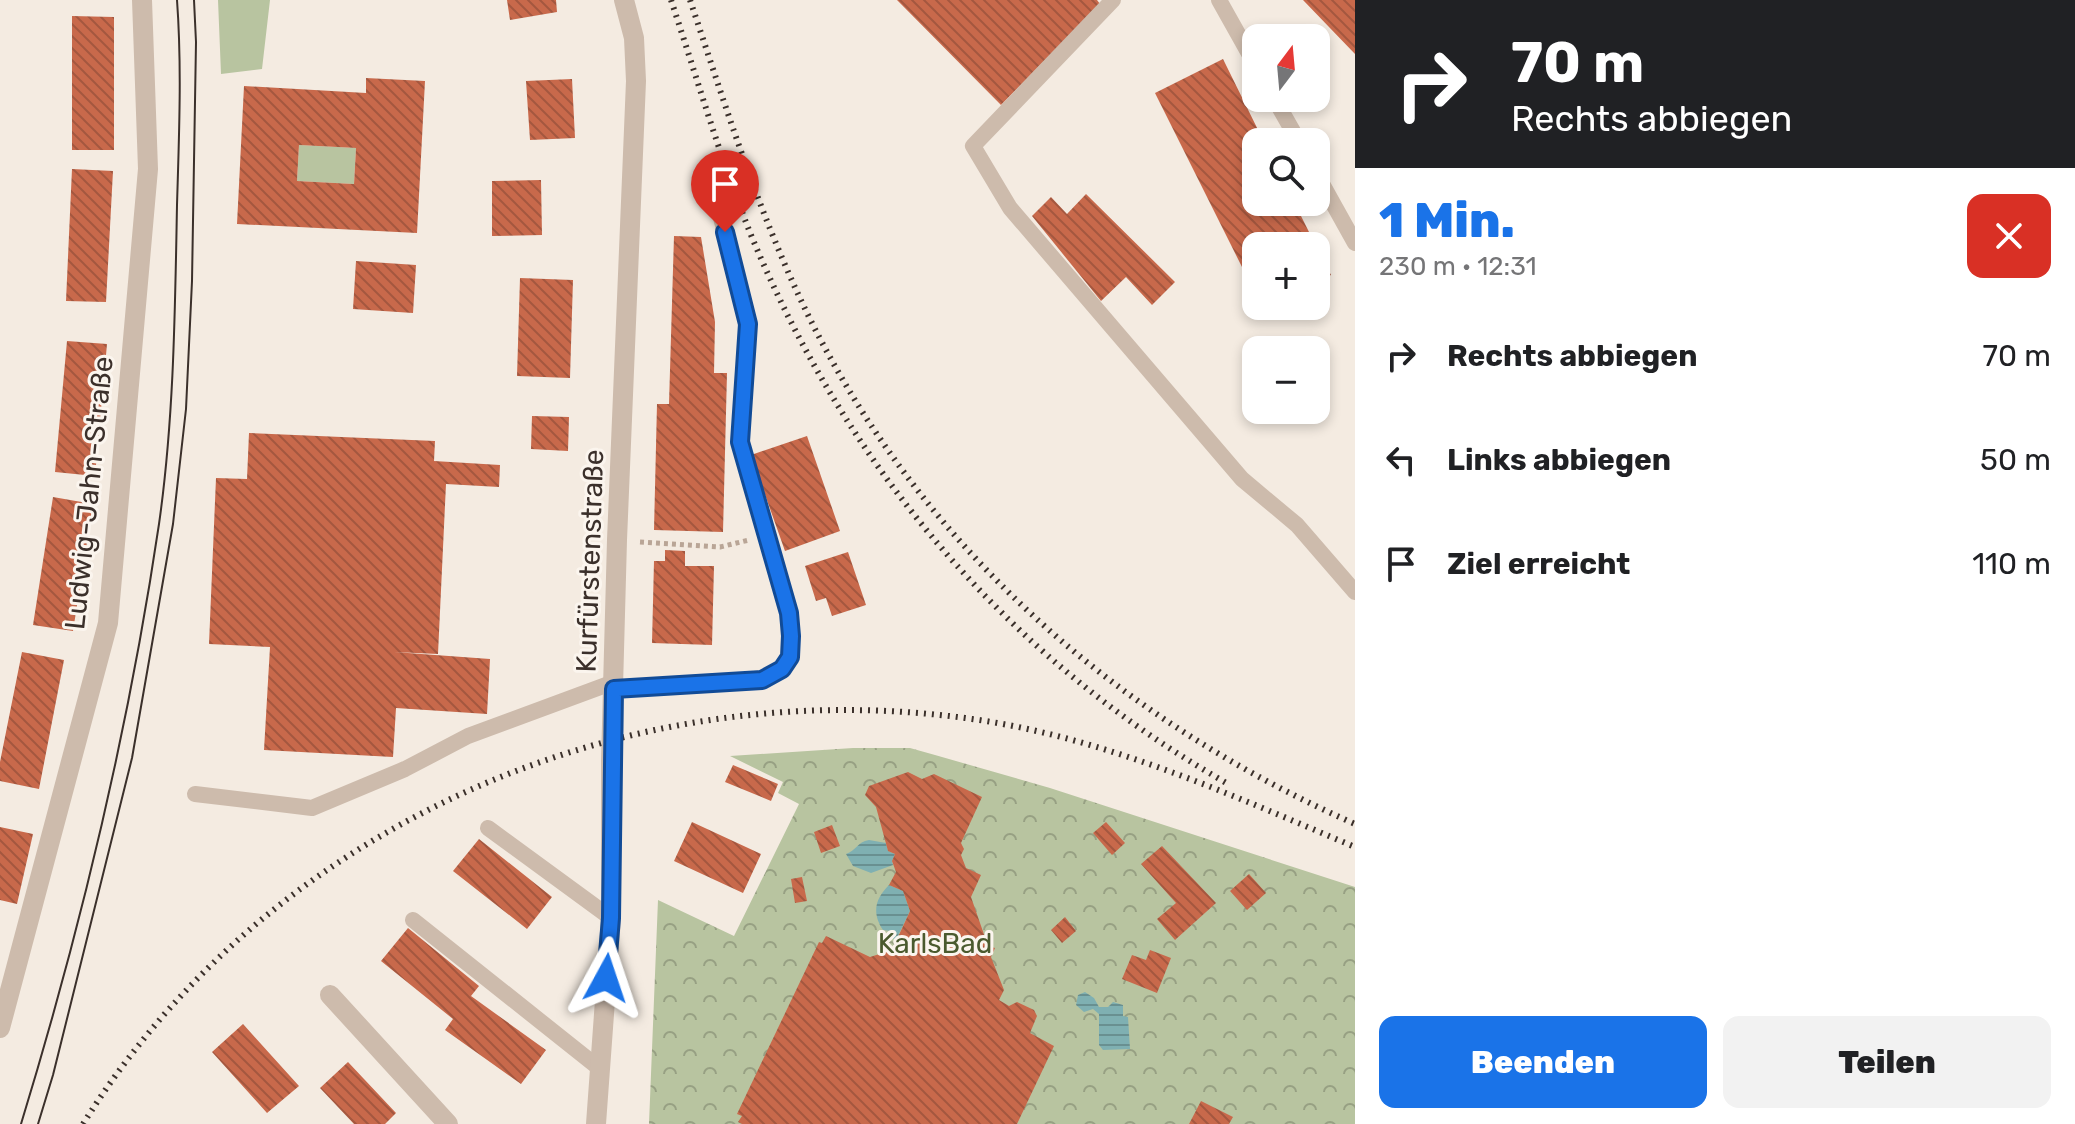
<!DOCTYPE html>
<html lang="de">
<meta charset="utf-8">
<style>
:root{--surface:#fff;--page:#f2f2f2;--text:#202124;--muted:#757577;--accent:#1a73e8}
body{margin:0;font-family:Rubik,sans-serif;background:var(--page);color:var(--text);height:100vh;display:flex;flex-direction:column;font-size:30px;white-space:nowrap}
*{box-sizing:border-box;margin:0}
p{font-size:26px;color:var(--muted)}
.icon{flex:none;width:44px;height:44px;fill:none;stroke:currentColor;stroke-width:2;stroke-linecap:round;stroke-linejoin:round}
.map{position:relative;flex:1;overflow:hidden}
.side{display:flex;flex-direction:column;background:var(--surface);width:720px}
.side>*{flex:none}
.guide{background:#202124;color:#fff;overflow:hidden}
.needle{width:52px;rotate:16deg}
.buttons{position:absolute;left:1242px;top:24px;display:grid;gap:16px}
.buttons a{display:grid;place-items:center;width:88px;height:88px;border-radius:16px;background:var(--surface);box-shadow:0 4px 12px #0003;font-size:40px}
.pin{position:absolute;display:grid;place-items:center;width:68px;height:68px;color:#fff;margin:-82px -34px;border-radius:50% 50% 50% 0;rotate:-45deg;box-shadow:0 0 8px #0007}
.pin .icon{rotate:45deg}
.me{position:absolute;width:88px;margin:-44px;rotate:5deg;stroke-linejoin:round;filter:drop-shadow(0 0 6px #0008)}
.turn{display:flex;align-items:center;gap:28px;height:168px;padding:0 24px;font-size:36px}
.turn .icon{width:104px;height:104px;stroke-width:2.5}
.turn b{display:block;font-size:56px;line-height:68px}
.round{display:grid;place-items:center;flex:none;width:84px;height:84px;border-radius:16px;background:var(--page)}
.headline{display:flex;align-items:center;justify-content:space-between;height:136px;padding:0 24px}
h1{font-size:48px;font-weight:800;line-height:60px;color:var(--accent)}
.primary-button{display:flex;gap:16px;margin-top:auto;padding:16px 24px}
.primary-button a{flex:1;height:92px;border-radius:16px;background:var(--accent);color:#fff;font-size:32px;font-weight:800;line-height:92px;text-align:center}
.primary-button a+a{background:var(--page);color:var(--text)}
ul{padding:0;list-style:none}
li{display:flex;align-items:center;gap:24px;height:104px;padding:0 24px}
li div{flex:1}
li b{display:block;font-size:30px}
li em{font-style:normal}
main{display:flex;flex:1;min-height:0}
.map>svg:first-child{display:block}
</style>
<main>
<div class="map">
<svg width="1355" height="1124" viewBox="0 0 1355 1124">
<defs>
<pattern id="park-crowns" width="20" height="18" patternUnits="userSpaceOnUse" patternTransform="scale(2)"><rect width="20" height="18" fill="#b8c4a0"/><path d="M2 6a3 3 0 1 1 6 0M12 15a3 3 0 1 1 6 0" fill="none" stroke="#97a083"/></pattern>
<pattern id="water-rules" width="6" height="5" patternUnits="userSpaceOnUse" patternTransform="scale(2)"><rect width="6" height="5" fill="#7fb0b2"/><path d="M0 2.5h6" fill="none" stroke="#699091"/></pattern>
<pattern id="building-back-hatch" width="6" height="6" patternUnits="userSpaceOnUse" patternTransform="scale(2)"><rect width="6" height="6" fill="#c8694b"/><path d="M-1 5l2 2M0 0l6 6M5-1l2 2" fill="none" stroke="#a4573f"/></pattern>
</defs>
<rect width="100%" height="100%" fill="#f4ebe1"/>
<path fill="url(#park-crowns)" d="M853 748H910L935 755 1050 788 1355 887V1124H649L658 900 734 936 799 804 778 793 783 782 730 756Z"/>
<path fill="#b8c4a0" d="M218 0H270L262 69 221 74Z
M299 145 356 148 354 184 297 181Z"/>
<path fill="url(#water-rules)" d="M869 840 886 843 888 851 895 854 892 861 893 865 871 873 853 866 846 854C856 851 857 842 869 840Z
M889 885 903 891 910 911 896 940 890 937 892 931 883 930C871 912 876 898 889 885Z
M1085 992 1094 998 1099 1007H1108L1113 1002 1123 1005V1016L1128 1017 1130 1049 1103 1050 1099 1045V1014L1093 1009 1084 1012 1076 1005 1078 995Z"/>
<path fill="url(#building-back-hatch)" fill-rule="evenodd" d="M507 0H556L557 12 510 20Z
M897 0H1097L1100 4 1001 105Z
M1303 0H1355V54Z
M72 16 114 17V150H72Z
M1223 59 1264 142H1256V202H1294L1316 246H1256V295L1155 93Z
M366 78 425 81 417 233 237 224 244 86 366 93ZM299 145 356 148 354 184 297 181Z
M572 79 575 138 530 140 526 81Z
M72 169 113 171 106 302 66 301Z
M541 180 542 235 492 236V181Z
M1086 194 1175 282 1152 305 1126 277 1101 301 1032 216 1051 197 1067 214Z
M674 236 701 237 715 322 714 373H727L723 532 654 530 657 404H669Z
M1316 246 1331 275 1316 282Z
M356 261 416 265 413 313 353 309Z
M520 278 573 280 570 378 517 376Z
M67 341 107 344 95 476 55 472Z
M532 416 569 417 568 451 531 449Z
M249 433 435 441 434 461 500 465 499 487 446 484 438 654 394 652 490 659 487 714 396 708 393 757 264 750 270 647 209 644 216 478 247 479Z
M807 436 840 531 785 551 751 455Z
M53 497 93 504 73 631 33 625Z
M665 550 685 551V566H714L712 645 652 643 654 561H665Z
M848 552 866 605 832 616 826 598 816 601 805 566Z
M22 652 64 660 39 789 0 781V762Z
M733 765 778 784 771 801 725 782Z
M908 772 922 779 934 774 982 797 961 843 964 849 961 855 966 868 981 875 971 897 988 946 995 948 991 957 1004 990 999 1000 1009 1006 1017 1002 1034 1010 1037 1016 1030 1033 1054 1046 1017 1124H742L738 1122 742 1116 737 1114 819 942 822 943 826 936 870 957 892 950 910 911 903 891 889 885 896 872 892 861 895 854 888 851 876 807 865 795 869 786Z
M692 822 761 854 743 893 674 861Z
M1106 822 1125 843 1112 855 1093 833Z
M832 825 840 846 821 853 814 832Z
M0 827 33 834 17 904 0 900Z
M479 839 552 897 527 929 453 871Z
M1162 846 1216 903 1175 940 1157 919 1176 903 1141 864Z
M1249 874 1266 893 1247 910 1230 891Z
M802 877 807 901 795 903 791 879Z
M1065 917 1076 931 1062 943 1051 930Z
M408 928 479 986 471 996 546 1050 521 1084 445 1030 453 1019 381 961Z
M1150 950 1171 958 1157 993 1122 979 1132 955 1146 960Z
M243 1024 299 1086 267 1113 212 1052Z
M348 1062 396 1113 385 1124H354L320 1088Z
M1201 1101 1233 1117 1229 1124H1189Z"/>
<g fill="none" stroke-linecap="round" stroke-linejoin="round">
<path stroke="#b9a596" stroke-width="5" stroke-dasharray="4 4" stroke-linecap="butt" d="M640 542 720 547 749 540"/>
<path stroke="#cdbbac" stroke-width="16" d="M1113 0 973 146 1010 208 1242 479 1297 525 1355 592
M1219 0 1256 66
M1274 98 1299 142
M1316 173 1355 243
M614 689 762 680 782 669 790 657 791 636 789 613 740 442 748 324 717 202
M195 794 312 808 405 769 468 736 614 682
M488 828 611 918
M413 920 599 1068"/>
<path stroke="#cdbbac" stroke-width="20" d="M330 995 448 1124
M0 1028 108 623 148 169 142 0
M596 1124 611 918V761L617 540 636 81 634 38 624 0"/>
<path stroke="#3b302b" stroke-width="2" d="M21 1124C81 928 129 727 159 524 174 419 175 311 177 205 179 137 182 68 177 0
M38 1124 53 1075 132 758 173 524 186 409 192 281 196 42 194 0"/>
<path stroke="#3b302b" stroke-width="6" stroke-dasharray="2 6" stroke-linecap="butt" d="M671 0C697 78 720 158 751 235 848 469 1009 660 1230 785
M690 0C726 107 759 215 809 317 924 550 1119 720 1355 824
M83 1124C268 827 622 672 965 718 1102 736 1229 794 1355 847"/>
</g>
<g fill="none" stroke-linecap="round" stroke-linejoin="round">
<g stroke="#114b97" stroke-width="20">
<path id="route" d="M606 978 611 918 614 689 762 680 782 669 790 657 791 636 789 613 740 442 748 324 725 232"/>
</g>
<use href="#route" stroke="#1a73e8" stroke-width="14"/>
</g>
<g text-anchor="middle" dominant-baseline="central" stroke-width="6" stroke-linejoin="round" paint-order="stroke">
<g font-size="28" fill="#3b302b" stroke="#fbf5ee">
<text transform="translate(89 493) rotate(-84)">Ludwig-Jahn-Straße</text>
<text transform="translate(590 561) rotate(-88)">Kurfürstenstraße</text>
</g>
<g font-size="28" fill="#4a5a2e" stroke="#fbf5ee">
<text x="935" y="943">KarlsBad</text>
</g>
</g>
</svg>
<div class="buttons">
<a><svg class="needle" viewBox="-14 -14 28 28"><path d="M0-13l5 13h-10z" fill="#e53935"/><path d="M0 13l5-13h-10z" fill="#757577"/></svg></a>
<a><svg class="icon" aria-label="search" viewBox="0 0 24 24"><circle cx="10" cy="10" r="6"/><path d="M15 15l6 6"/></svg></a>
<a>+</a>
<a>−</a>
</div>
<div class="pin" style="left:725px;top:232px;background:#d93025"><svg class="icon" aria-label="arrive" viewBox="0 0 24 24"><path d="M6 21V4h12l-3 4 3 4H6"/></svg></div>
<svg class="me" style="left:606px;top:978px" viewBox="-20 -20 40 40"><path d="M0-17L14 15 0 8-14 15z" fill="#1a73e8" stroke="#fff" stroke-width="4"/></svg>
</div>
<section class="side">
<div class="guide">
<div class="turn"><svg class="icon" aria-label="right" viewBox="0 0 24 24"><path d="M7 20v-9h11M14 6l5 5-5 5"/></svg><div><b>70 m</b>Rechts abbiegen</div></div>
</div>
<div class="headline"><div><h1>1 Min.</h1><p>230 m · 12:31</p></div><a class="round" style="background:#d93025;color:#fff"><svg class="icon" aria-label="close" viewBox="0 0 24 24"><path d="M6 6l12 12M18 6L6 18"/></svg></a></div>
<ul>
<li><svg class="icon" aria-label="right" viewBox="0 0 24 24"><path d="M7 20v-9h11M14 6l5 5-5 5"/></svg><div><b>Rechts abbiegen</b></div><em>70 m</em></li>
<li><svg class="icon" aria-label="left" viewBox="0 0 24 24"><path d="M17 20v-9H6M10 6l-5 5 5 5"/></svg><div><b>Links abbiegen</b></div><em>50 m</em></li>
<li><svg class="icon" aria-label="arrive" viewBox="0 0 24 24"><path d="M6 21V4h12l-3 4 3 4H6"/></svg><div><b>Ziel erreicht</b></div><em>110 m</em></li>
</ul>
<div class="primary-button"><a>Beenden</a><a>Teilen</a></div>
</section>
</main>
